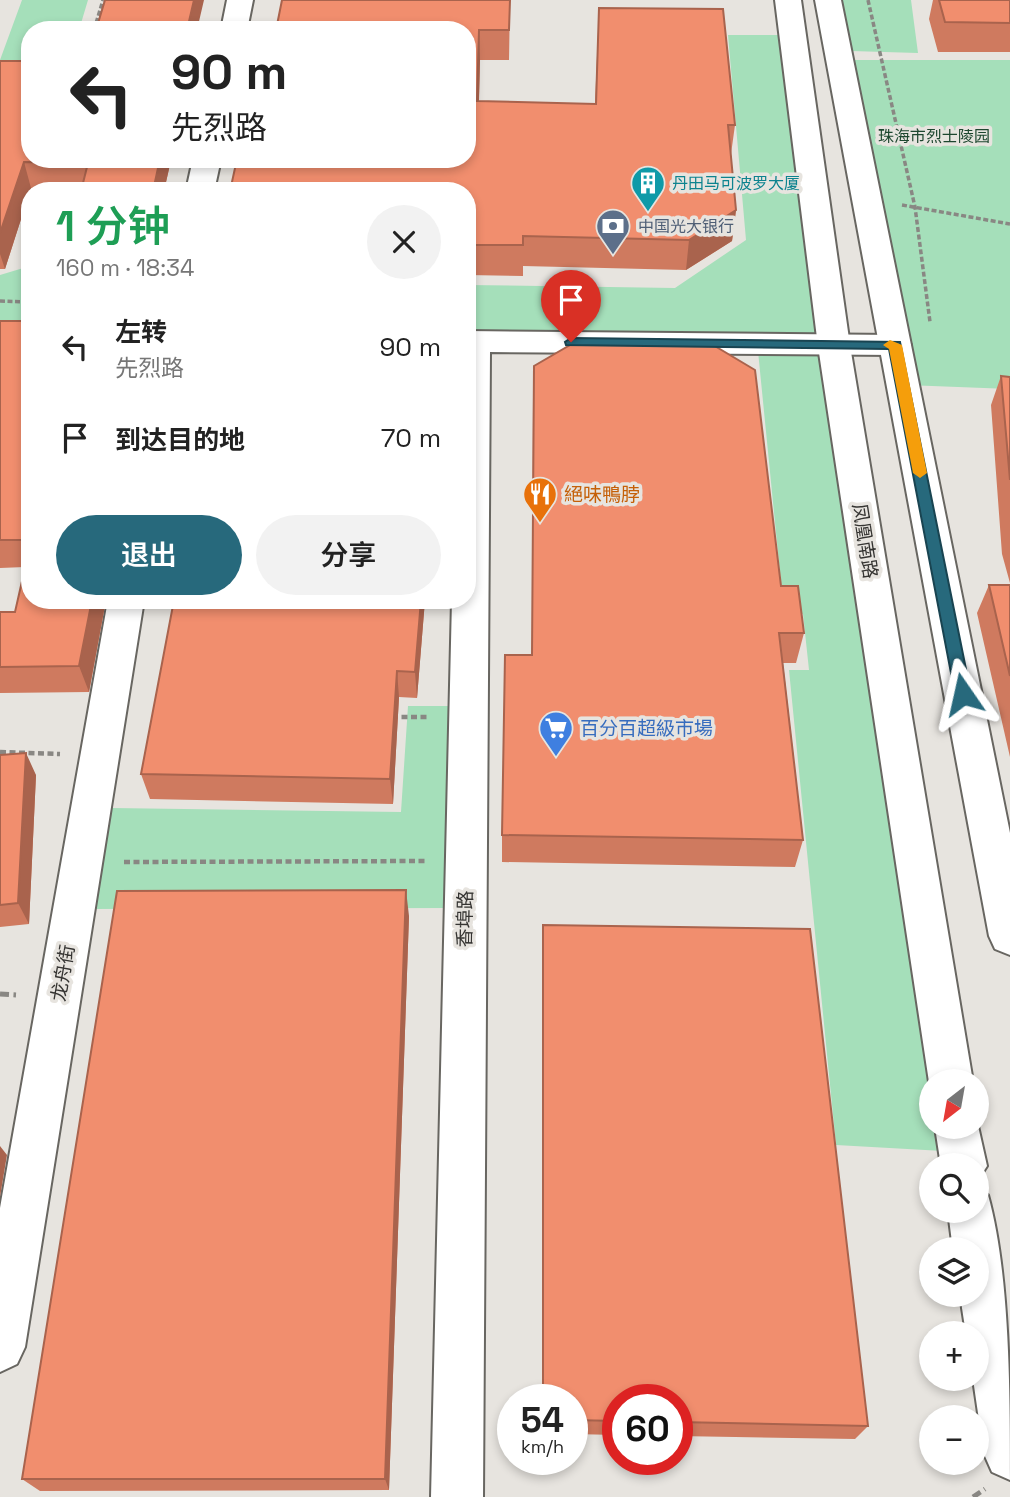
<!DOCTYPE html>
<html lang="zh">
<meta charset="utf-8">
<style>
:root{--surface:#fff;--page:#f2f2f2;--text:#222;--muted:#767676;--accent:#27697c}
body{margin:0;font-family:"Space Grotesk","Noto Sans SC",sans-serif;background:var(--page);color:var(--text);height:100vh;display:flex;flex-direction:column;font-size:26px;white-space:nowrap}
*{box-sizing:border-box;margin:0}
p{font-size:23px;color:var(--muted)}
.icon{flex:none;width:38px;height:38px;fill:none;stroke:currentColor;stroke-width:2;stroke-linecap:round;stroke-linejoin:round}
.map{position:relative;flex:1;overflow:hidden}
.sheet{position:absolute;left:21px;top:182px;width:455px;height:427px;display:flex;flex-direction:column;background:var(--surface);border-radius:28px;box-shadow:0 4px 10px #0003}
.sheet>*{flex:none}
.guide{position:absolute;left:21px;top:21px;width:455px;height:147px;border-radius:28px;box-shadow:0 4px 10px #0003;background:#fff;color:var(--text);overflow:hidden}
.needle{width:46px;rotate:211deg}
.controls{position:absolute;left:919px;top:1069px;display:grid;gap:14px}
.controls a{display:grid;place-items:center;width:70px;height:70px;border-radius:50%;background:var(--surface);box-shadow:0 4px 10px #0003;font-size:35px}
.speed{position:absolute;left:497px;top:1384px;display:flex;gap:14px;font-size:35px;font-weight:700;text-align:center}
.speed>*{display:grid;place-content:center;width:91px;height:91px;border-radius:50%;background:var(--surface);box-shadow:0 4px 10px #0003;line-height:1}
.speed small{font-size:18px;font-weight:400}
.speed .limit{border:10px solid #d22;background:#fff;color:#111}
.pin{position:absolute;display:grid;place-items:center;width:60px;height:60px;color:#fff;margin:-72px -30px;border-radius:50% 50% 50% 0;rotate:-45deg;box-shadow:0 0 7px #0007}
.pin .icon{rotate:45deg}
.me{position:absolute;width:77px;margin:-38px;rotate:349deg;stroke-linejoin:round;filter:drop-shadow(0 0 5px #0008)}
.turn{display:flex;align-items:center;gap:24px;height:147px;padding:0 35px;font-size:32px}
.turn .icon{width:91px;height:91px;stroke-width:2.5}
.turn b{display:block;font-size:49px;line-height:60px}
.round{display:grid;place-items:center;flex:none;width:74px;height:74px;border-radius:37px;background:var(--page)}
.summary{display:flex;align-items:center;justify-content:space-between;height:119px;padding:0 35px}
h1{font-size:42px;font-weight:600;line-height:52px;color:#1e9e55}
.primary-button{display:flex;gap:14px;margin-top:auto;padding:14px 35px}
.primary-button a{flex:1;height:80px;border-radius:42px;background:var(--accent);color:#fff;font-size:28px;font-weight:600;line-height:80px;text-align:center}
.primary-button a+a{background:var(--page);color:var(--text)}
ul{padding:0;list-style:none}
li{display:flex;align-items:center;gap:21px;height:91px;padding:0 35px}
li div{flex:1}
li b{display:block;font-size:26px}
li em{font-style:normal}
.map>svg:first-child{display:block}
</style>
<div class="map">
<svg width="1010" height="1497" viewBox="0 0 1010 1497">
<rect width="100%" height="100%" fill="#e7e4df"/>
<path fill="#a5dfba" d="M22 0H88L79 30H30V77H0V60Z
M840 0H911L918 53 851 51Z
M728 35H780L822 339 467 337V285L675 288 746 240Z
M842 60H1010V389L906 385Z
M30 266V333H0V275Z
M758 351 824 353 931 1082V1127H940L943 1151 836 1145 789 670H809L803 614 784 613Z
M408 706H456L451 908 90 909 112 808 401 812Z"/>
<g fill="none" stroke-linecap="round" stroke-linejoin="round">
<g stroke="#686661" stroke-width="4">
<path id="minor" d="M227 0H253L247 30H221Z
M193 159H221L214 191H186Z
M467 331 895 335 906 338 911 345 906 352 895 355 490 352 483 1497H431L452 600H467Z
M108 600H144L25 1347 17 1364 0 1372V1208Z"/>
</g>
<g stroke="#686661" stroke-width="4">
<path id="major" d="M775 0H801L850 346 973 1082H931V1087L929 1082 818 346Z
M815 0H841L1010 833V955L995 949 989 936Z
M976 1117 987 1166 976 1183V1166H941L935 1127H976Z
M976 1190 988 1195C1010 1273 1010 1395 1010 1480L992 1472 984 1454 973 1379H976V1334H966L960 1295H976V1250H953L948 1211H976Z"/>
</g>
<path stroke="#898783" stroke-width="3.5" stroke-dasharray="5 2.5" stroke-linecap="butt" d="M868 0 915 207 930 322
M94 30 103 0
M902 205 1010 224
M0 301 30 302"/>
<path stroke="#898783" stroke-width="4.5" stroke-dasharray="6 3.5" stroke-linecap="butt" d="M392 717H429
M0 752 60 754
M124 862 426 861"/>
<path stroke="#898783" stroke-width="5" stroke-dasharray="9 4.5" stroke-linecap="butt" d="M0 994 16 995
M925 1181 929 1204
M973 1497 985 1489"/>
<use href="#minor" fill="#fff" fill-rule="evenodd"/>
<use href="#major" fill="#fff" fill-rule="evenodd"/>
</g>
<path fill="#cf7a5f" d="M510 0 509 60H480L479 101 595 104 599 8 735 125 731 154 736 210 732 241 686 270 523 266V276L467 275V30Z
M933 0H1010V52H938L929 19Z
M0 61 171 160 164 191H81V189L31 188 5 269H0Z
M0 321H30V600H106L89 692 0 693V612H15L25 567 0 568Z
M1001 376 1010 377V583L1002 554 991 405Z
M533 398 781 586 804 633 796 663H783L803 840 795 867 502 862V835L532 655Z
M989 585H1010V757L977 613Z
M174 600H425L417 698 399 697 393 804 150 799 141 774Z
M0 755 36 775 29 924 0 927Z
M409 916 389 1490 40 1491 22 1479Z
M543 925 868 1426 855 1439 677 1436V1400H618V1435L572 1434V1400H542V951Z"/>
<path fill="#a9634d" d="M194 0H204L197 30H187Z
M479 30 480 60 478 132 477 101Z
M160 159H171V160L164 191H153Z
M24 162 31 188 5 269 0 254V233Z
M736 210 732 241 686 270 689 240Z
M92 600H106L89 692 79 666Z
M421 600H425L417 698 415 672Z
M397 671 399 697 393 804 390 779Z
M26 753 36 775 29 924 18 903Z
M406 890 409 916 389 1490 385 1479Z
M0 1146 7 1155 0 1197Z"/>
<path fill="#f18e6e" stroke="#a9634d" stroke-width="2" d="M105 0H194L187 30H96Z
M282 0H510L509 30H479L477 101 596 104 599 8 723 9 735 125H728L736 210 689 240 523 236V245H467V191H230L237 159H467V30H276Z
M939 0H1010V23L945 22Z
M0 61H30V159H160L153 191H81L88 163 24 162 0 233Z
M0 321H30V540H0Z
M577 341 708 342 755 370 781 586H798L804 633H779L803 840 502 835 505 655H532L534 366Z
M1001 376 1010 377V480Z
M30 546V600H92L79 666 0 667V612H15Z
M989 585H1010V676Z
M174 600H421L415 672 397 671 390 779 141 774Z
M26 753 18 903 0 905V755Z
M406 890 385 1479H22L117 891Z
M543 925 810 929 868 1426 677 1422V1400H618V1421L572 1420V1400H543Z"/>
<path fill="#27697c" stroke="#194451" stroke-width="2" d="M571 338 900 342 971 694 969 699 963 700 955 694 889 349 566 345 565 342Z"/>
<path fill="#f59e0b" d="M890 340 902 345 927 473 920 478 913 473 889 349 883 345Z"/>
<defs>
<g id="building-pin" transform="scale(1.75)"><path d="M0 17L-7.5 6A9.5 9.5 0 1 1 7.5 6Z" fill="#0f9aa8" stroke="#e7e4df"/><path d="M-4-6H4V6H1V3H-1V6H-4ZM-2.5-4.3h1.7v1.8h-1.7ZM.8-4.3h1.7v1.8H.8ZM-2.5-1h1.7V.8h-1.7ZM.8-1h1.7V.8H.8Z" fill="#fff"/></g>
<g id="bank-pin" transform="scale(1.75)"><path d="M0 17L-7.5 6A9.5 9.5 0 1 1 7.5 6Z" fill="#5c6f8a" stroke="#e7e4df"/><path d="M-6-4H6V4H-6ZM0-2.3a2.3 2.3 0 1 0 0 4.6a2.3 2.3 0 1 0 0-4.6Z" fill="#fff"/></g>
<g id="restaurant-pin" transform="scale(1.75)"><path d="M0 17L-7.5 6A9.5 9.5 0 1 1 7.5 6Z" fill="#e8710a" stroke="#e7e4df"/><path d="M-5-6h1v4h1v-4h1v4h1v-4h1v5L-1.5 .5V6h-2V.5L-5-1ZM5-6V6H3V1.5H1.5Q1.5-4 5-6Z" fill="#fff"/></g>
<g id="supermarket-pin" transform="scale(1.75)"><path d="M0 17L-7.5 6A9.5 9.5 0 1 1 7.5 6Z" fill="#3f7fe0" stroke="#e7e4df"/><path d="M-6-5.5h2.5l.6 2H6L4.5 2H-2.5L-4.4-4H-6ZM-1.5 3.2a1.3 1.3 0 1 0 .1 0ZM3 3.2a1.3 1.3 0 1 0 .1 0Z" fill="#fff"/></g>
</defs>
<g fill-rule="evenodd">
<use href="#building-pin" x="648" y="183"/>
<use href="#bank-pin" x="613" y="226"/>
<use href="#restaurant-pin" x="540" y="494"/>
<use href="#supermarket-pin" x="556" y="728"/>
</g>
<g text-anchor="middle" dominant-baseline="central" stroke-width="7" stroke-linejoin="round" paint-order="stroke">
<g font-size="16" fill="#1d472f" stroke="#e7e4df">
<text x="934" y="136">珠海市烈士陵园</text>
</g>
<g font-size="16" fill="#0d838f" stroke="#e7e4df" text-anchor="start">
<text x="672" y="183">丹田马可波罗大厦</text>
</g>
<g font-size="16" fill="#4e5e75" stroke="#e7e4df" text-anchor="start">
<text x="638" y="226">中国光大银行</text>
</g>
<g font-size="19" fill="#c56008" stroke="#e7e4df" text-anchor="start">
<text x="564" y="494">絕味鴨脖</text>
</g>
<g font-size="19" fill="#353432" stroke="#e7e4df">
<text transform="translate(865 541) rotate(81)">凤凰南路</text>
<text transform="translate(465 919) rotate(-89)">香埠路</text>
<text transform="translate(63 973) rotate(-80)">龙舟街</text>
</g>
<g font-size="19" fill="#366cbe" stroke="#e7e4df" text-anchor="start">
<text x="580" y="728">百分百超級市場</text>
</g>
</g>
</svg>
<div class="controls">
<a><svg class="needle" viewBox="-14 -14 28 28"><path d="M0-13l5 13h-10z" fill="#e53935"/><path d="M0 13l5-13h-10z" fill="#767676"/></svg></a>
<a><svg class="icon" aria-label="search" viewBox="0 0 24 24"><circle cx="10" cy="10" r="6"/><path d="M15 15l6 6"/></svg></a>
<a><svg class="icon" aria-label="layers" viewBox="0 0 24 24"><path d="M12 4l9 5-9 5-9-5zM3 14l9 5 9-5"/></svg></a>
<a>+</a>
<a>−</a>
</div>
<div class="speed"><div>54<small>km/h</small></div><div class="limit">60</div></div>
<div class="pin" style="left:571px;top:342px;background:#d93025"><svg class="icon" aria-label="arrive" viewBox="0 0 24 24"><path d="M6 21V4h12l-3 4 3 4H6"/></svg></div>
<svg class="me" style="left:963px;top:694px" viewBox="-20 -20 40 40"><path d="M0-17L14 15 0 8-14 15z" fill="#27697c" stroke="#fff" stroke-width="4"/></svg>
<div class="guide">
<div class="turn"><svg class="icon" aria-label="left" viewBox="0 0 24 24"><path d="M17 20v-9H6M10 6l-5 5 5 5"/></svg><div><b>90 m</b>先烈路</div></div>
</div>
<section class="sheet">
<div class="summary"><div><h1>1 分钟</h1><p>160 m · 18:34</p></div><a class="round"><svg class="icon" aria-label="close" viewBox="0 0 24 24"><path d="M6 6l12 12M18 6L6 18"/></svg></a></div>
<ul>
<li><svg class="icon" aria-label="left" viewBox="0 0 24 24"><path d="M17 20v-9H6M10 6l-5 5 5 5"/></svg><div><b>左转</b><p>先烈路</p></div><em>90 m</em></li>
<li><svg class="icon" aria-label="arrive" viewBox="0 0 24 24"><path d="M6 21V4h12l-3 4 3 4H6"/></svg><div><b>到达目的地</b></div><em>70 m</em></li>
</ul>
<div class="primary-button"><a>退出</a><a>分享</a></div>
</section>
</div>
